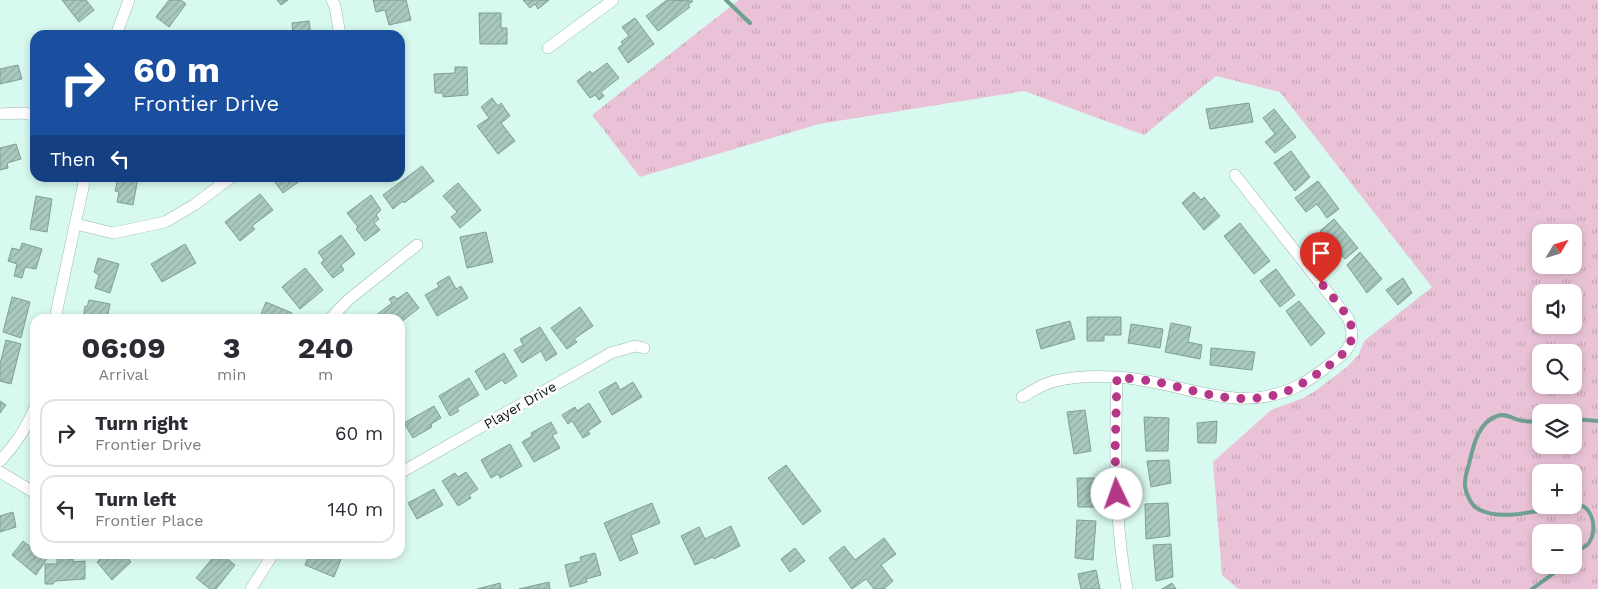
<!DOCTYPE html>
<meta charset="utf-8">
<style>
:root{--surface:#fff;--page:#f2f2f3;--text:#2b2b33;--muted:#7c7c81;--line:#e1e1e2}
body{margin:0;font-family:"Work Sans",sans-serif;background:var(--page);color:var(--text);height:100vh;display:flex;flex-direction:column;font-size:19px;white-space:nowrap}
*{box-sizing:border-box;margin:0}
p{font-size:16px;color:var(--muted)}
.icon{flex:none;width:28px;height:28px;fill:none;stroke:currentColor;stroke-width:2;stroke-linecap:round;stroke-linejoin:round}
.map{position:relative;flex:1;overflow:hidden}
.panel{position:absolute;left:30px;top:314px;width:375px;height:245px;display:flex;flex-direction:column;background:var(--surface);border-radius:15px;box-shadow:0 2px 8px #0003}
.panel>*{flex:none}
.top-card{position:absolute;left:30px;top:30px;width:375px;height:152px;border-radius:15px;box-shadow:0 2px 8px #0003;background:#1a4fa0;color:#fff;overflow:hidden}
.needle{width:32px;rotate:52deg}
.controls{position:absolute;left:1532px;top:224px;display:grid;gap:10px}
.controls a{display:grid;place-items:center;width:50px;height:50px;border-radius:10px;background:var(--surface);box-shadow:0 2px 8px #0003;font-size:25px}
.pin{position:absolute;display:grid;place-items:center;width:42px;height:42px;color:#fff;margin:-51px -21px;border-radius:50% 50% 50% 0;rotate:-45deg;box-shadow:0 0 5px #0007}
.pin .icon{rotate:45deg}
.me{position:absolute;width:55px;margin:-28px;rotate:357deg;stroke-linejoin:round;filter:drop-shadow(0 0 4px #0008)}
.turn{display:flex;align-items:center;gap:18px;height:105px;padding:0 20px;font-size:22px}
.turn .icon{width:65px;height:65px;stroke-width:2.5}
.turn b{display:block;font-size:35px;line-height:42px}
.then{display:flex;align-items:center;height:48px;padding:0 20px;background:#0003;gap:10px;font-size:19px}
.eta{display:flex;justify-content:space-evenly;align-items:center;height:85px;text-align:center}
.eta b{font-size:30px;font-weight:700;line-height:35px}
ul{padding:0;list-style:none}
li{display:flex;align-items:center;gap:15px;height:68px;margin:0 10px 8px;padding:0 10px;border:2px solid var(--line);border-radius:15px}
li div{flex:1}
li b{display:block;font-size:19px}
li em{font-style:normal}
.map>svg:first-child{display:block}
</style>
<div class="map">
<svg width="1598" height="589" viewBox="0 0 1598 589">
<defs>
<pattern id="grass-tufts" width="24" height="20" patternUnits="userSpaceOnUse" patternTransform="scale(1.25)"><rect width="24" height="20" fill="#eac2d7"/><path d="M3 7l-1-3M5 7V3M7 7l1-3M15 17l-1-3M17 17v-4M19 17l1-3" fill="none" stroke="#c7a6b8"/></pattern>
<pattern id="building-hatch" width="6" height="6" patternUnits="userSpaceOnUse" patternTransform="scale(1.25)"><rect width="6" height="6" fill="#a9c9c0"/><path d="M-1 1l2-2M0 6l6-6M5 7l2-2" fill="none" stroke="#90aca4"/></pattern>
</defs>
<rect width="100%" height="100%" fill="#d8f9ef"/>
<path fill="url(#grass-tufts)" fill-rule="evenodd" d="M739 0H1598V589H1238L1222 575 1213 462 1271 410 1303 398 1315 391 1347 367 1359 354 1364 341 1432 287 1280 92 1216 76 1144 135 1024 91 819 124 640 177 592 115ZM1541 232H1574V265H1541ZM1541 292H1574V325H1541ZM1541 352H1574V385H1541ZM1541 412H1574V445H1541ZM1574 472V505H1541V472ZM1574 532V565H1541V532Z"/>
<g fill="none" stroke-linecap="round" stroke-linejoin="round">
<path stroke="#6fa092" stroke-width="4" d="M726 0 750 23
M1574 419 1598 421
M1541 421C1533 422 1526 422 1519 420 1511 418 1505 413 1497 416 1478 422 1473 447 1469 464 1467 471 1464 479 1465 486 1466 494 1471 505 1478 509 1501 522 1540 510 1564 505
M1574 504C1593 504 1598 529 1589 543 1587 546 1582 548 1579 550
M1532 589 1565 565"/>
</g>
<path fill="url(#building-hatch)" stroke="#7f9e95" d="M62 0H86L94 10 79 22Z
M169 0H181L186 4 169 27 156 17Z
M277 0H288L281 5Z
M373 0H406L411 20 389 25 385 10 376 12Z
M523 0H549L538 9 535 4 530 8Z
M667 0 693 1 688 5 690 7 658 31 646 16Z
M479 13H501V28H507V44H480Z
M635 18 654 44 628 63 618 48 623 44 621 42 629 36 622 27Z
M309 21 311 35H286L293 34 292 23Z
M607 63 619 78 601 92 604 96 599 100 595 95 590 98 577 81 590 71 592 74Z
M18 65 22 79 0 84V69Z
M455 67H467L468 95 443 97V93H435L434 74 455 73Z
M492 98 498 106 501 103 510 116 501 123 515 141 498 154 477 126 489 118 481 107Z
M1249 103 1253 122 1210 129 1206 109Z
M1274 109 1296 137 1275 153 1265 142 1275 134 1263 118Z
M16 144 21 159 7 163 8 168 0 170V148Z
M1291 151 1310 177 1295 191 1274 163Z
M422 166 434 181 404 203 403 201 393 209 383 195Z
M118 178H138L133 205 117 202 119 192 115 191Z
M272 178H304L283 193Z
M1318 181 1339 209 1327 218 1317 204 1306 212 1295 198Z
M458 183 481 210 460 228 451 217 457 212 443 196Z
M1194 192 1201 200 1204 197 1220 216 1204 230 1182 203Z
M260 194 273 210 252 226 255 229 240 241 225 222Z
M371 195 381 210 376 215 379 219 374 223 380 230 365 241 356 229 358 227 347 213Z
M36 196 52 199 47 232 30 229Z
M1334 219 1358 248 1345 259 1320 231Z
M1240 223 1270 261 1254 274 1224 236Z
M486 232 493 262 467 268 460 237Z
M341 235 355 254 341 265 344 270 333 278 321 263 324 260 318 252Z
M22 243 42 249 36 269 25 267 22 278 14 276 17 264 8 261 12 248 20 250Z
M185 244 196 263 162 282 151 264Z
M1360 252 1382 279 1367 293 1347 265Z
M98 258 119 264 110 293 95 288 99 275 94 272Z
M305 268 323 290 300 309 282 287Z
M1276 269 1295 295 1280 307 1260 281Z
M449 276 456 289 461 286 468 298 437 316 425 295 439 287 437 283Z
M1403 278 1412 293 1398 305 1386 290Z
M407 292 419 308 400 323V319H377L375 316 392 303 389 299 394 296 397 299Z
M12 297 30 302 21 338 3 332Z
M89 300 110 304 107 319H83L85 306 87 307Z
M1299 301 1325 333 1311 346 1286 311Z
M266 302 292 313 290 319H259Z
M580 307 593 326 574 339 577 342 567 349 551 328Z
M1087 317H1121V335H1104V341H1087Z
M1070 321 1075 339 1041 349 1036 330Z
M1171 323 1191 327 1188 342 1202 345 1200 359 1165 352Z
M1131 324 1163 329 1160 348 1128 343Z
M540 327 557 354 546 361 541 351 522 363 514 350 523 345 520 339Z
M6 340 21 344 11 384 0 381V364Z
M1211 348 1255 352 1252 370 1210 365Z
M504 353 517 376 505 384 502 380 486 390 475 371Z
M469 378 479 395 457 408 459 411 450 416 439 396Z
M616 382 620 390 633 382 642 397 612 415 599 392Z
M0 401 6 405 0 413Z
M589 403 601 422 588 431 590 434 583 438 572 421 568 424 562 415 575 407 577 411Z
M434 406 441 418 431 424 432 427 413 438 404 423Z
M1085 410 1091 451 1074 454 1067 412Z
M1144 417 1169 418 1168 451H1146Z
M1217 421 1216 443H1198L1197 423Z
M551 422 557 433 552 435 560 448 534 462 522 442 532 436 531 433Z
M510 444 522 466 500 478 498 474 491 478 481 460Z
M1169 460 1171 483 1151 487 1147 461Z
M786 465 821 511 803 525 768 478Z
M466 472 478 489 469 495 471 498 458 506 442 481 455 473 458 477Z
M1077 478H1094L1096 507H1078Z
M434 489 443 505 417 519 408 503Z
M652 503 660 523 631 535 638 553 620 561 604 523Z
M1168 503 1170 536 1146 539 1145 504Z
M13 512 16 527 0 532V516Z
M1077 520 1096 521 1093 560 1075 558Z
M731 526 740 546 714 559 713 557 695 565 681 536 699 527 705 539Z
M884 538 896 554 881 565 893 581 884 589H874L866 579 852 589 829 558 844 546 855 560Z
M23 541 32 548 35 544V554H50L36 575 12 555Z
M1171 544 1173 577 1156 581 1153 545Z
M795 548 805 561 790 572 781 559Z
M595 553 601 575 586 579 587 582 570 587 565 565 581 561 580 557Z
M104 554H124L131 562 112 580 97 562 104 555Z
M216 554H221L235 565 216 589H210L196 578Z
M309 554 320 556 321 554H343L334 577 305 565Z
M57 558 73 559V562L85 561V579L55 581 53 584H45V564H57Z
M1096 570 1100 589H1081L1078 574Z
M549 582 550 589H519Z
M500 583 501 589H477Z
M1172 583 1176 589H1162Z"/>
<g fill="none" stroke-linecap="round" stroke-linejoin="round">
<g stroke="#98b8af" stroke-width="12">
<path id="street" d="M332 0 335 6 340 35
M116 35 129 0
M548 48 613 0
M0 114 22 113 35 115
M76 224 113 233 165 222 194 205 230 178
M55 319 85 178
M330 319 348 300 417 245
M1117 377C1115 448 1114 519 1127 589
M1022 397C1034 390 1046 382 1060 380 1078 376 1098 376 1116 377 1180 380 1236 417 1298 386 1310 380 1321 371 1332 363 1350 350 1357 340 1348 318L1235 175
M0 461C15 445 27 428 35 407
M0 472 35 493
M400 473 611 353 635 346 644 348
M251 589 273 554"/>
</g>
<use href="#street" stroke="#fff" stroke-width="11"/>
</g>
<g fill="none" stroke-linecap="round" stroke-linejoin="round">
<path stroke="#b53888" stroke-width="9" stroke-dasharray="0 16.2" d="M1117 494 1115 455 1117 377C1132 379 1148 380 1162 383 1200 392 1236 405 1275 395 1296 390 1314 376 1331 364 1372 334 1345 313 1321 283"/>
</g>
<g text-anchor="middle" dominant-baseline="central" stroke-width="5" stroke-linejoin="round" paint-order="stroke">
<g font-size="14" fill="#081410" stroke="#fdfdfd">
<text transform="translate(520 405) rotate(-30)">Player Drive</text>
</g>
</g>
</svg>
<div class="controls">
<a><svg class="needle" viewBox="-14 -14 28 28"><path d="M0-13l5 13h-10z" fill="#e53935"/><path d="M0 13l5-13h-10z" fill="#7c7c81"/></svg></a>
<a><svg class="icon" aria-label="sound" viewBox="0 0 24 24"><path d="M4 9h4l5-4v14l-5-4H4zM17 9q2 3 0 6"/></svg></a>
<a><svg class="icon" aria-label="search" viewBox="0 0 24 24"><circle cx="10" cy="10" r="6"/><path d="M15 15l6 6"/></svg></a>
<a><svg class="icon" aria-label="layers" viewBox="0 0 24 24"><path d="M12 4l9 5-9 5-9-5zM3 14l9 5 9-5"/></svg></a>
<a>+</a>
<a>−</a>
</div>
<div class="pin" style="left:1321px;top:283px;background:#d93025"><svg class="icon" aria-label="arrive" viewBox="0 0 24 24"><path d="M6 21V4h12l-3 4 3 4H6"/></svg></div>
<svg class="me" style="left:1117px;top:494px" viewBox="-20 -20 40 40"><circle r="19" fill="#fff"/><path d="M0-13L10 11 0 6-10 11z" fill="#b53888"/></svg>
<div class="top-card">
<div class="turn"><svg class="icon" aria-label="right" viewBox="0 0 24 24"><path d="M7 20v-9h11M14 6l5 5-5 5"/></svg><div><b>60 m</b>Frontier Drive</div></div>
<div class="then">Then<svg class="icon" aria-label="left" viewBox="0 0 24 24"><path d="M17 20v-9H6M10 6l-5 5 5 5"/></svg></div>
</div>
<section class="panel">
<div class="eta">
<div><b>06:09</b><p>Arrival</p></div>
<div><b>3</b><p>min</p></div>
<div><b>240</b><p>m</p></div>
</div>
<ul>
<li><svg class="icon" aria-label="right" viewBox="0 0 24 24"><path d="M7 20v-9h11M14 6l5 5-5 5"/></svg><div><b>Turn right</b><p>Frontier Drive</p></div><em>60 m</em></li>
<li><svg class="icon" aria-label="left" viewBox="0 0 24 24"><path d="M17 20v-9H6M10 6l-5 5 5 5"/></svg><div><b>Turn left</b><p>Frontier Place</p></div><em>140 m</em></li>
</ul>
</section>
</div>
